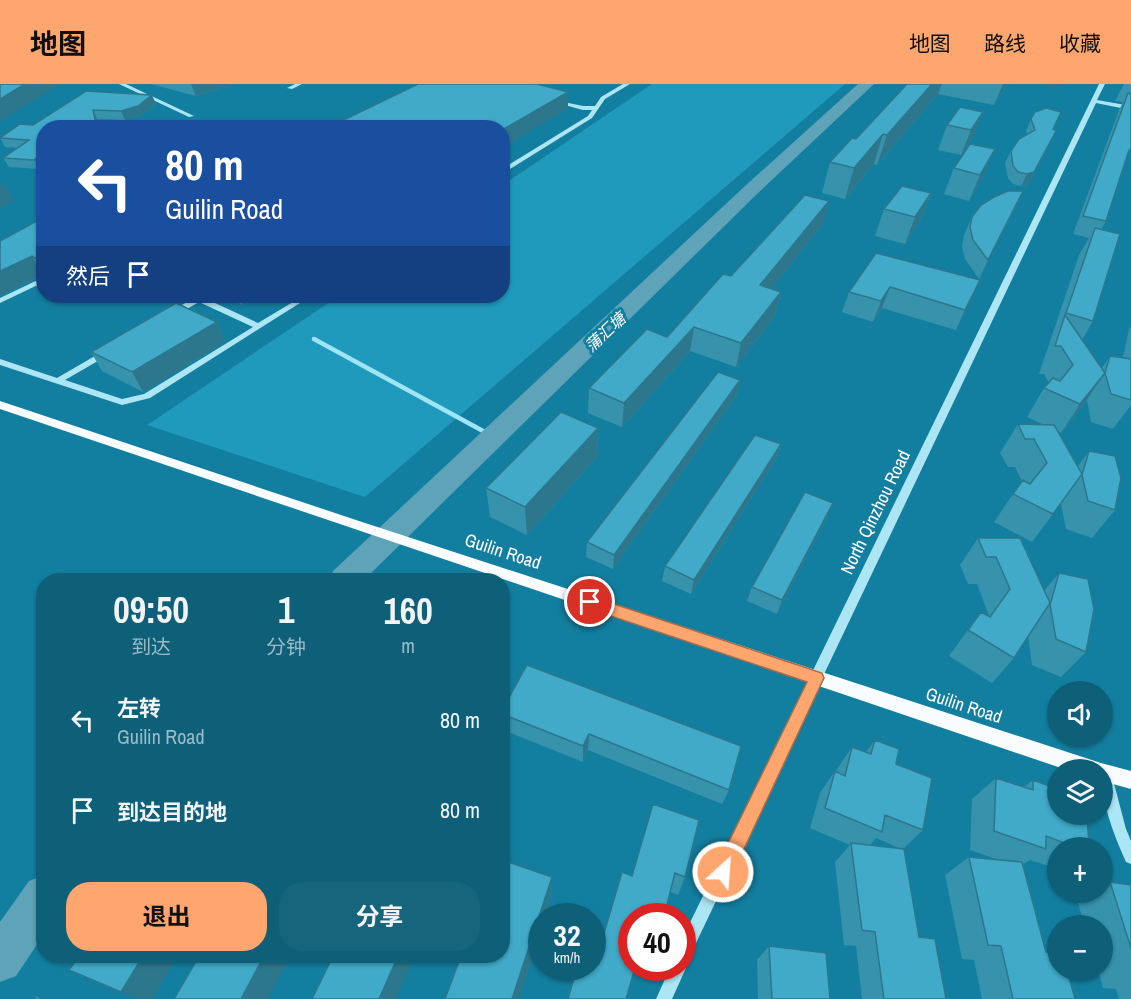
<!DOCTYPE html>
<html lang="zh">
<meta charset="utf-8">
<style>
:root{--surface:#0e5f78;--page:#17657d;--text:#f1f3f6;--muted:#9bbbc6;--accent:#ffa66f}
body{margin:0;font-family:"Archivo Narrow","Noto Sans SC",sans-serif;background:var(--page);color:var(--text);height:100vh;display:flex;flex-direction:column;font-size:22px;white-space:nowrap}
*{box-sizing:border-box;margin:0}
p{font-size:20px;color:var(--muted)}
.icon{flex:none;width:33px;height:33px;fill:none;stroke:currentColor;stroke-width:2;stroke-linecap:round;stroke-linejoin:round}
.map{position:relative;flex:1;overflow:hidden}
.drawer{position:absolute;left:36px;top:489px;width:474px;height:390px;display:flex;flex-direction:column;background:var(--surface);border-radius:24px;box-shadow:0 2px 4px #0004}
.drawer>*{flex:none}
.hud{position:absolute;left:36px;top:36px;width:474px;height:183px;border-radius:24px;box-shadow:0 2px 4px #0004;background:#1a4fa0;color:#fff;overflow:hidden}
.buttons{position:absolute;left:1047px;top:597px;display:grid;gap:12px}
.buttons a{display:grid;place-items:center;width:66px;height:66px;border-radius:50%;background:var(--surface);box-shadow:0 2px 4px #0004;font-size:30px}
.speed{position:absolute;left:528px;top:819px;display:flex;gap:12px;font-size:30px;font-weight:700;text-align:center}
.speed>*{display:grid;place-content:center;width:78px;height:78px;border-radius:50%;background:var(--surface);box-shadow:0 2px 4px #0004;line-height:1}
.speed small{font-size:15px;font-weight:400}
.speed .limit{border:9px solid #d22;background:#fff;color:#111}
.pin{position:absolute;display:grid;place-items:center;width:51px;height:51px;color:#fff;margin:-26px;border:3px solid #fff;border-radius:50%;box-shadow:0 2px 6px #0007}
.me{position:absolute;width:66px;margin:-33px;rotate:26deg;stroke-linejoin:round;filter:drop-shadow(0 0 4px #0008)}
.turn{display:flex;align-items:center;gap:21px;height:126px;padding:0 30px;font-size:27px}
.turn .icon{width:78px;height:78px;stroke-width:2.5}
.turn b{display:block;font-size:42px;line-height:51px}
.then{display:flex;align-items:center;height:57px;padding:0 30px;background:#0003;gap:12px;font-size:22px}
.eta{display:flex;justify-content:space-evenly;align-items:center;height:102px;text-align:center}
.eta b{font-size:36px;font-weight:700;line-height:42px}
.action{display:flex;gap:12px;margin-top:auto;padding:12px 30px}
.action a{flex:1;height:69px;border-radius:24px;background:var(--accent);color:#111;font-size:24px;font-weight:700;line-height:69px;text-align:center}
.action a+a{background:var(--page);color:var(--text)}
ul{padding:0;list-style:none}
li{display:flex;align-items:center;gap:18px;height:90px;padding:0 30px}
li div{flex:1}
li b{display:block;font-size:22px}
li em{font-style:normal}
header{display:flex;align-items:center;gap:36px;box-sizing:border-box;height:84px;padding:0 30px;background:var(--accent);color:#111}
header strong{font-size:28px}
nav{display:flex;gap:33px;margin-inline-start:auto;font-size:21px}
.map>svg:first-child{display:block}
</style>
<header>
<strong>地图</strong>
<nav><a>地图</a><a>路线</a><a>收藏</a></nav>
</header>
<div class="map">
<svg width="1131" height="915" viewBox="0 0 1131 915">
<rect width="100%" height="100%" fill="#137fa0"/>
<path fill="#1f99bc" d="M652 0H845L365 413 147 341 339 212H502L503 101Z"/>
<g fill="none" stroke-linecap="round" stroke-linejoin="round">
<path stroke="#9ee5f7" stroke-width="4.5" d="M314 255 494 353"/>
<path fill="#5ea3b8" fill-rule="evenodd" d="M858 0H874L757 110 364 496H329L333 487 745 102Z
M44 791V850L16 892 0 898V838L29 797Z"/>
<path fill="#ace5f4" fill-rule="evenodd" d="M119 0H126L194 32 189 33Z
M295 0H302L292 5 287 4Z
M623 0H630L605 15 592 34 502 90V85L588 32 592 26H583L554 18V16L583 22H595L601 13Z
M1099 0H1105L1097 16 1131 22V26L1096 19 687 878 684 880 686 884 672 915H656L670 884H682V855Z
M44 193V198L0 219V214Z
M191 212 202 213 258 239 303 212H311L150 314 122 321 0 281V275L57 294 107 265 110 266V270L65 296 122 315 144 310 253 243 199 218 175 232H169V228L193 215 190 213Z
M1104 682 1109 684 1111 688 1126 745 1131 757V780L1126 778C1112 746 1102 721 1102 686H1098Z"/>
<path fill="#f9fdff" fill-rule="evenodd" d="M0 317 359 437 1101 679 1131 687V705L1102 697V686H1067L0 325Z"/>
</g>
<path fill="#3792ac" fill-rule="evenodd" d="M151 0H233L196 12Z
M907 0H1007L994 21 938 10 877 81 874 80 845 115 822 109 830 78 856 55Z
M1124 0H1131V65L1126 75 1106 137 1101 146 1093 237 1082 256 1102 284 1110 272 1123 273 1129 245 1131 242V321L1113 345 1091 338 1087 316 1061 349 1058 347 1078 382 1089 367 1115 426 1092 454 1066 445 1061 420 1062 418 1032 458 994 438 1013 410 1022 397 1015 383H1008L1000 369 1018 340 1044 341 1027 333 1044 304 1049 299 1044 290H1039L1079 171 1089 154 1073 150 1119 26 1123 18 1115 17Z
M86 7 156 20 142 31 125 36 97 35 99 44H44V82L39 85 9 83 3 74 17 64 5 63 0 54 33 41Z
M983 28 973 53 961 71 938 66 947 41Z
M1031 35 1056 47 1028 101 1021 102 1013 100 1008 94 1005 79 1011 67 1027 50 1026 47Z
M954 84 984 91 969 117 944 110Z
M1023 107 1014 126 979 195 965 175 962 162 964 151 972 133Z
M931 109 921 135 905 160 875 152 884 125Z
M44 133V191L0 212V157Z
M823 140 771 205 781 208 775 232 736 283 690 267 622 343 588 329 589 304 667 253 731 192Z
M876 169 980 196 956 246 882 224 873 238 842 228 849 208Z
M222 212H259L243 221Z
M217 238 225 258 143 308 102 287 91 268Z
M740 296 737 311 613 485 586 473 587 458Z
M598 344 597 373 527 451 490 433 486 404Z
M781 360 776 375 691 510 662 497 665 482Z
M833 419 827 434 777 530 747 517 752 503Z
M978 454 1044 507 1059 489 1086 568 1061 593 1032 581 1028 552 1014 574 992 599 949 572 981 528 989 532 977 500H968L960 481Z
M527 581 729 706 722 720 588 666 583 678 503 646 502 626Z
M875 656 896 680 923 746 903 765 919 853 946 915H862L856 862 844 861 835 778 850 761 810 744 820 709 835 687 836 688 837 685 852 663 866 668ZM876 754 901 765 870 761Z
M996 694 1024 703 1033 696 1089 764H1058V785L1030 776 1023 780 1046 868 1075 915H982L974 876 962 875 945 791 969 773 996 775 970 766 972 715Z
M653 720 685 793 678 811 671 808 632 832 598 870 632 792Z
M1110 798 1131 801V915H1119L1116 905 1103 904 1098 886H1102V842H1085L1077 816 1091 808H1102V802Z
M769 862 830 915H758L757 876Z"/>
<path fill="#2d778c" d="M25 0H60L0 37V15Z
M191 0H233L196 12Z
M932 0H942L938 10 877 81 887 51Z
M1003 0H1007L994 21Z
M1047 0H1068L1045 5Z
M568 8V24L502 64V46Z
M152 11 156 20 142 31 125 36 121 27Z
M93 26 97 35 99 44H97Z
M983 28 973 53 961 71 971 46Z
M1056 47 1028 101 1021 102 1027 90Z
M883 50 874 80 845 115 854 84Z
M995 65 984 91 969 117 980 91Z
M41 70 44 74V82L39 85 34 76Z
M4 99 14 117 0 124V101Z
M1023 107 1014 126 979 195 988 176Z
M931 109 921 135 905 160 915 133Z
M829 117 823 140 755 225 760 201Z
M44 170V189L35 174Z
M32 172 43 191 0 212V187Z
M980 196 971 217 956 246 965 226Z
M890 203 882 224 873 238 881 217Z
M781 208 775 232 736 283 741 259Z
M239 212H259L243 221Z
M217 238 225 258 143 308 132 288Z
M694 243 690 267 622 343 624 319Z
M1105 289 1086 317 1061 349 1080 320Z
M740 296 737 311 613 485 614 471Z
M598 344 597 373 527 451 525 423Z
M781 360 776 375 691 510 694 496Z
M833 419 827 434 777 530 782 516Z
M589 650 588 666 583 678V662Z
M552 793V810L545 832H542V844L519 915H512Z
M143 872H178L152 915H138L121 908Z
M264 872H290L268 915H241Z
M398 872H414L396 915H379Z"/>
<path fill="#40aac8" stroke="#2d778c" stroke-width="1.5" d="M0 0H25L0 15Z
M418 0H537L568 8 502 46V44H327Z
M907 0H932L887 51 883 50 854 84 830 78 852 54 856 55Z
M86 7 152 11 138 22 121 27 93 26 97 44H44V71L41 70 34 76 3 74 29 56 0 54 20 40 33 41Z
M1128 9 1131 10V66H1129L1106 137 1083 132Z
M960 23 983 28 971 46 947 41Z
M1046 24 1061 28 1053 45 1056 47 1034 88 1027 90 1018 88 1013 82 1011 67 1019 55 1035 46 1031 35 1035 28Z
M166 36 196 44H146Z
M970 60 995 65 980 91 954 84Z
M902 102 931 109 915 133 884 125Z
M1008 107H1023L988 176 973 156 970 143 972 133 981 121 994 113Z
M805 111 829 117 760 201 781 208 741 259 694 243 624 319 589 304 647 245 667 253 723 190 731 192Z
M44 133V170L35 174 32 172 0 187V157Z
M1095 144 1120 150 1093 237 1066 229Z
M876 169 980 196 965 226 890 203 881 217 849 208Z
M176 219 217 238 132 288 91 268Z
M1065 231 1105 289 1080 320 1044 304 1053 294 1060 297 1073 281 1061 262H1055Z
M1110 272 1131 275V316L1111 310 1105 289Z
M718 288 740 296 614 471 587 458Z
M561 328 598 344 525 423 486 404Z
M1018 340 1054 341 1082 390 1053 430 1013 410 1023 396 1030 400 1047 379 1034 355H1025Z
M755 351 781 360 694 496 665 482Z
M1089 367 1115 372 1121 394 1115 426 1088 417 1082 391Z
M805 408 833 419 782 516 752 503Z
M978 454H1020L1050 519 1014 574 968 546 981 528 990 533 1010 505 996 473H986Z
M1059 489 1088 495 1094 525 1086 568 1056 555 1050 521Z
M527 581 741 662 729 706 589 650 583 662 502 630V626Z
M875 656 899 665 896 680 932 694 923 746 885 731 882 748 825 724 835 687 845 692 852 663 871 670Z
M996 694 1033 706V696L1058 705V730H1087L1089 764H1078L1046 752V765L994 747Z
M653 720 699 736 685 793 675 789 664 832H632V884H635L626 915H568L577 884H592V867L598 870 622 788 632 792Z
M851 759 904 765 919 853 935 855 946 915H884L875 848 862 846Z
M969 773 1022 778 1046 868 1058 869V886H1067L1075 915H1013L1001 862 988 861Z
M502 776 552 793 512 915H445L461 872H502Z
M1110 798 1131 801V864Z
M769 862 826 869 830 915H772Z
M79 872H143L121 908 69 886Z
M199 872H264L241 915H174Z
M333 872H398L379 915H312Z
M36 912 44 915H34Z"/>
<path fill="#ffa66f" stroke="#a66c48" stroke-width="1.5" d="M590 512 822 589 824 594 730 795 723 797 717 795 714 788 807 598 584 523 582 518 584 514Z"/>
<g text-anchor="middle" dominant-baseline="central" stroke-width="6" stroke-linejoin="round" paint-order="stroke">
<g font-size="16" font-style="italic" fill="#fcfeff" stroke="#137fa0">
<text transform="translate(605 248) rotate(-43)">蒲汇塘</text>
</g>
<g font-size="18" fill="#fff" stroke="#137fa0">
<text transform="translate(875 428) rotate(-64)">North Qinzhou Road</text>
<text transform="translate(503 467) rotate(18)">Guilin Road</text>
<text transform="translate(964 621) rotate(18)">Guilin Road</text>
</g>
</g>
</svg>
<div class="buttons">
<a><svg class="icon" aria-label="sound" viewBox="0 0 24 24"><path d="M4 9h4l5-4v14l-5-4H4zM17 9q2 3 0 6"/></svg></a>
<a><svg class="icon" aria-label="layers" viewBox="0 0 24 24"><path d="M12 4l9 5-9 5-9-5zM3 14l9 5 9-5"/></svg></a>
<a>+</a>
<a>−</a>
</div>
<div class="speed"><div>32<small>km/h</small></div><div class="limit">40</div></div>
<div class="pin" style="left:590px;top:518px;background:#d93025"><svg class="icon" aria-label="arrive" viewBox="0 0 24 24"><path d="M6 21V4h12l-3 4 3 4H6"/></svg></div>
<svg class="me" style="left:723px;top:788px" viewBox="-20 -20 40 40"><circle r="17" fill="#ffa66f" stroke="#fff" stroke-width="3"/><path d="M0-11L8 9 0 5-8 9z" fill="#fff"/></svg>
<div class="hud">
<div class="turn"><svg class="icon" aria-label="left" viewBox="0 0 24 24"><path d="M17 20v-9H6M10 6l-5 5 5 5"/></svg><div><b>80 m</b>Guilin Road</div></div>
<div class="then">然后<svg class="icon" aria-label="arrive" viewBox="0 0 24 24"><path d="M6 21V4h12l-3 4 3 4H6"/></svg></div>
</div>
<section class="drawer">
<div class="eta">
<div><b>09:50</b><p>到达</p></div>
<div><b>1</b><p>分钟</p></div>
<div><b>160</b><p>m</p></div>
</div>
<ul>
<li><svg class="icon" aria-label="left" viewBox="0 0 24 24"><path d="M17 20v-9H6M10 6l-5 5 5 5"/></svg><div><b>左转</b><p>Guilin Road</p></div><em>80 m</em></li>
<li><svg class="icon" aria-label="arrive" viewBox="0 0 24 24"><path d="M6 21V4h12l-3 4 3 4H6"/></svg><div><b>到达目的地</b></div><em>80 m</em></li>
</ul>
<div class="action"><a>退出</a><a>分享</a></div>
</section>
</div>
